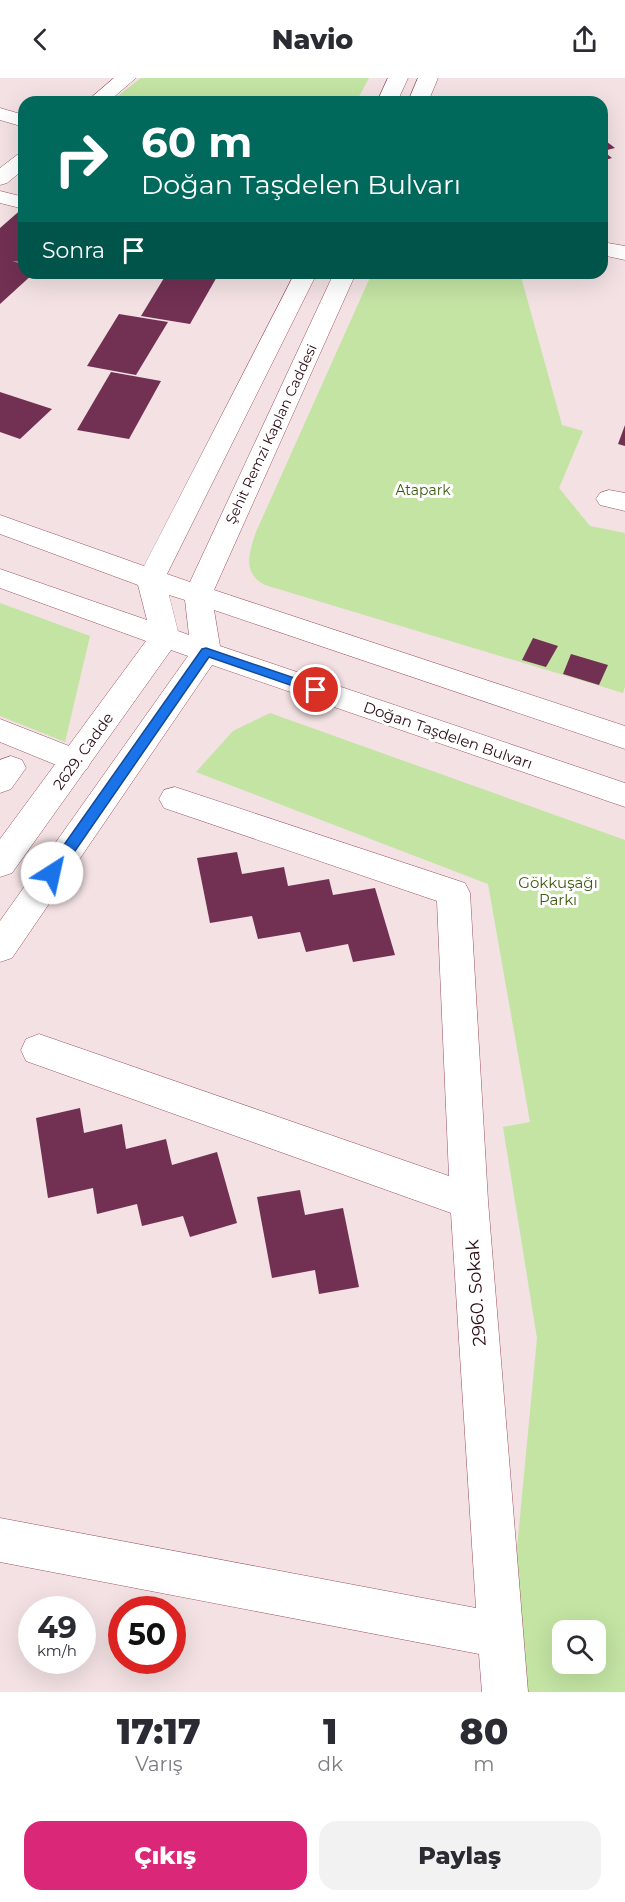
<!DOCTYPE html>
<html lang="tr">
<meta charset="utf-8">
<style>
:root{--surface:#fff;--page:#f2f2f3;--text:#2b2b33;--muted:#7c7c81;--accent:#db2777}
body{margin:0;font-family:Montserrat,sans-serif;background:var(--page);color:var(--text);height:100vh;display:flex;flex-direction:column;font-size:22px;white-space:nowrap}
*{box-sizing:border-box;margin:0}
p{font-size:20px;color:var(--muted)}
.icon{flex:none;width:33px;height:33px;fill:none;stroke:currentColor;stroke-width:2;stroke-linecap:round;stroke-linejoin:round}
.map{position:relative;height:1614px;overflow:hidden}
.panel{display:flex;flex-direction:column;background:var(--surface);flex:1}
.panel>*{flex:none}
.top-card{position:absolute;left:18px;top:18px;width:590px;height:183px;border-radius:18px;box-shadow:0 6px 24px #0002;background:#00695c;color:#fff;overflow:hidden}
.controls{position:absolute;left:552px;top:1542px;display:grid;gap:12px}
.controls a{display:grid;place-items:center;width:54px;height:54px;border-radius:12px;background:var(--surface);box-shadow:0 6px 24px #0002;font-size:30px}
.speed{position:absolute;left:18px;top:1518px;display:flex;gap:12px;font-size:30px;font-weight:700;text-align:center}
.speed>*{display:grid;place-content:center;width:78px;height:78px;border-radius:50%;background:var(--surface);box-shadow:0 6px 24px #0002;line-height:1}
.speed small{font-size:15px;font-weight:400}
.speed .limit{border:9px solid #d22;background:#fff;color:#111}
.pin{position:absolute;display:grid;place-items:center;width:51px;height:51px;color:#fff;margin:-26px;border:3px solid #fff;border-radius:50%;box-shadow:0 2px 6px #0007}
.me{position:absolute;width:66px;margin:-33px;rotate:35deg;stroke-linejoin:round;filter:drop-shadow(0 0 4px #0008)}
.turn{display:flex;align-items:center;gap:21px;height:126px;padding:0 24px;font-size:27px}
.turn .icon{width:78px;height:78px;stroke-width:2.5}
.turn b{display:block;font-size:42px;line-height:51px}
.then{display:flex;align-items:center;height:57px;padding:0 24px;background:#0003;gap:12px;font-size:22px}
.eta{display:flex;justify-content:space-evenly;align-items:center;height:102px;text-align:center}
.eta b{font-size:36px;font-weight:800;line-height:42px}
.primary-button{display:flex;gap:12px;margin-top:auto;padding:12px 24px}
.primary-button a{flex:1;height:69px;border-radius:18px;background:var(--accent);color:#fff;font-size:24px;font-weight:800;line-height:69px;text-align:center}
.primary-button a+a{background:var(--page);color:var(--text)}
header{display:flex;justify-content:space-between;align-items:center;height:78px;padding:0 24px;background:var(--surface);font-size:27px;font-weight:800}
.map>svg:first-child{display:block}
</style>
<header><svg class="icon" aria-label="back" viewBox="0 0 24 24"><path d="M15 5l-7 7 7 7"/></svg>Navio<svg class="icon" aria-label="share" viewBox="0 0 24 24"><path d="M12 15V3M7 8l5-5 5 5M5 13v7h14v-7"/></svg></header>
<div class="map">
<svg width="625" height="1614" viewBox="0 0 625 1614">
<rect width="100%" height="100%" fill="#f3e1e3"/>
<path fill="#c3e4a3" fill-rule="evenodd" d="M141 0H369L356 24H110Z
M372 195H520L562 347 583 353 559 410 590 448 625 455V608L623 615 265 507C242 495 249 475 256 454Z
M0 525 90 558 65 664 0 638Z
M270 635 625 762V1614H524L513 1512 537 1260 503 1049 530 1044 488 806 196 694 233 653ZM562 1552H596V1586H562Z"/>
<path fill="#723053" d="M602 60 615 70 603 73 612 80 602 83Z
M24 129V180L20 184 12 183 24 186V195H34L0 226V150Z
M167 195 218 197 190 246 141 238Z
M119 236 168 244 136 297 87 288Z
M111 294 161 303 129 361 77 352Z
M0 314 52 331 20 361 0 354Z
M625 347V368L618 366Z
M533 560 558 568 546 589 522 582Z
M571 576 608 587 599 607 563 596Z
M237 774 242 796 284 789 288 808 329 801 333 817 375 810 395 877 353 884 348 866 306 874 300 854 258 861 252 838 210 845 197 780Z
M80 1030 84 1055 122 1046 126 1071 166 1061 172 1087 217 1074 237 1145 190 1159 183 1138 142 1148 137 1126 97 1136 93 1110 48 1120 36 1040Z
M300 1112 305 1137 343 1130 359 1209 319 1216 315 1192 272 1200 257 1119Z"/>
<g fill="none" stroke-linecap="round" stroke-linejoin="round">
<g stroke="#9c515f" stroke-width="1">
<path id="minor" d="M114 0H136L108 24H86Z
M0 30 24 37V49L0 42Z
M24 75V91L7 105 0 107V90L17 77Z
M0 113 24 119V131L0 125Z
M602 164 625 168V182L602 177Z
M609 412 625 415V433L600 427 596 421 600 415Z
M0 641 87 675 91 683 87 691 76 695 0 664Z
M11 678 22 682 26 690 11 711 0 715V682Z
M175 709 465 805 470 815 488 1123 528 1614H482L479 1576 0 1484V1440L476 1530 451 1135 26 983 21 972 26 961 39 956 449 1098 437 823 164 730 159 721 164 712Z"/>
</g>
<g stroke="#9c515f" stroke-width="1">
<path id="major" d="M388 0H408L397 24H377Z
M418 0H438L428 24H408Z
M295 195H317L167 496 190 504 334 195H356L214 512 625 648V671L214 532 220 568 625 705V729L212 587 12 880 0 884V843L188 578 171 572 12 795 0 799V761L146 563 0 510V491L147 542 138 507 0 456V437L144 488ZM169 517 185 522 189 557 178 553Z"/>
</g>
<use href="#minor" fill="#fff" fill-rule="evenodd"/>
<use href="#major" fill="#fff" fill-rule="evenodd"/>
</g>
<path fill="#1a73e8" stroke="#114b97" stroke-width="1.5" d="M206 570 321 609 322 612 316 616 209 579 57 799H47L45 795 47 791 202 571Z"/>
<g text-anchor="middle" dominant-baseline="central" stroke-width="6" stroke-linejoin="round" paint-order="stroke">
<g font-size="14" fill="#2b0d14" stroke="#fff">
<text transform="translate(271 356) rotate(-65)">Şehit Remzi Kaplan Caddesi</text>
</g>
<g font-size="14" fill="#3c5b0f" stroke="#fff">
<text x="423" y="412">Atapark</text>
</g>
<g font-size="15" fill="#2b0d14" stroke="#fff">
<text transform="translate(448 657) rotate(19)">Doğan Taşdelen Bulvarı</text>
<text transform="translate(83 673) rotate(-54)">2629. Cadde</text>
</g>
<g font-size="15" fill="#3c5b0f" stroke="#fff">
<text x="558" y="804">Gökkuşağı<tspan x="558" dy="17">Parkı</tspan></text>
</g>
<g font-size="18" fill="#2b0d14" stroke="#fff">
<text transform="translate(476 1215) rotate(-94)">2960. Sokak</text>
</g>
</g>
</svg>
<div class="controls">
<a><svg class="icon" aria-label="search" viewBox="0 0 24 24"><circle cx="10" cy="10" r="6"/><path d="M15 15l6 6"/></svg></a>
</div>
<div class="speed"><div>49<small>km/h</small></div><div class="limit">50</div></div>
<div class="pin" style="left:316px;top:612px;background:#d93025"><svg class="icon" aria-label="arrive" viewBox="0 0 24 24"><path d="M6 21V4h12l-3 4 3 4H6"/></svg></div>
<svg class="me" style="left:52px;top:795px" viewBox="-20 -20 40 40"><circle r="19" fill="#fff"/><path d="M0-13L10 11 0 6-10 11z" fill="#1a73e8"/></svg>
<div class="top-card">
<div class="turn"><svg class="icon" aria-label="right" viewBox="0 0 24 24"><path d="M7 20v-9h11M14 6l5 5-5 5"/></svg><div><b>60 m</b>Doğan Taşdelen Bulvarı</div></div>
<div class="then">Sonra<svg class="icon" aria-label="arrive" viewBox="0 0 24 24"><path d="M6 21V4h12l-3 4 3 4H6"/></svg></div>
</div>
</div>
<section class="panel">
<div class="eta">
<div><b>17:17</b><p>Varış</p></div>
<div><b>1</b><p>dk</p></div>
<div><b>80</b><p>m</p></div>
</div>
<div class="primary-button"><a>Çıkış</a><a>Paylaş</a></div>
</section>
